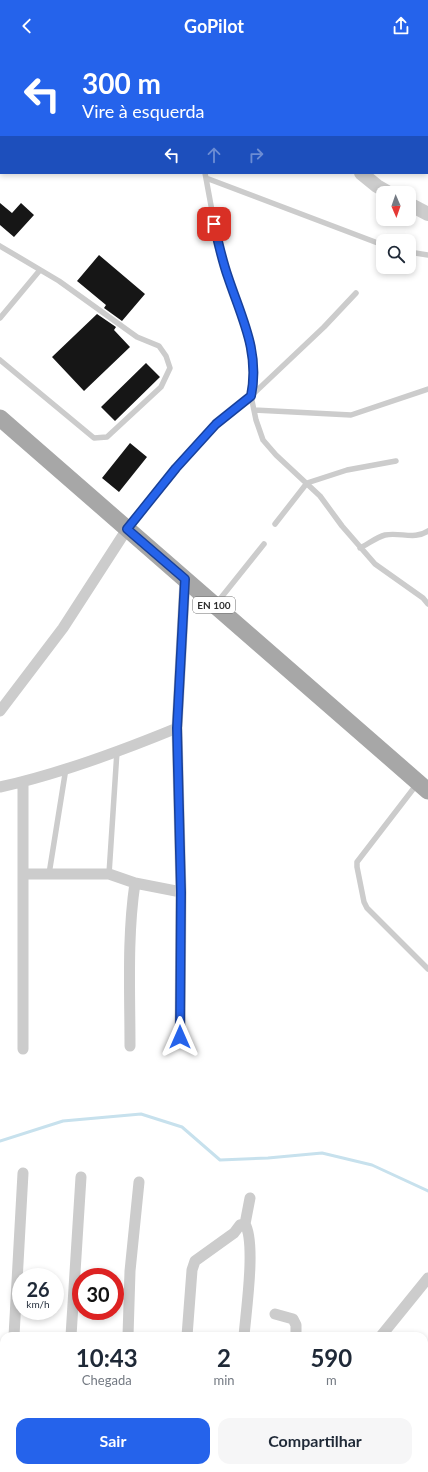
<!DOCTYPE html>
<html lang="pt">
<meta charset="utf-8">
<style>
:root{--surface:#fff;--page:#f6f6f7;--text:#1f2937;--muted:#747a83;--accent:#2563eb}
body{margin:0;font-family:Lato,sans-serif;background:var(--page);color:var(--text);height:100vh;display:flex;flex-direction:column;font-size:15px;white-space:nowrap}
*{box-sizing:border-box;margin:0}
p{font-size:13px;color:var(--muted)}
.icon{flex:none;width:22px;height:22px;fill:none;stroke:currentColor;stroke-width:2;stroke-linecap:round;stroke-linejoin:round}
.map{position:relative;flex:1;overflow:hidden}
.panel{position:absolute;left:0px;top:1280px;width:428px;height:140px;display:flex;flex-direction:column;background:var(--surface);border-radius:12px 12px 0 0;box-shadow:0 2px 6px #0003}
.panel>*{flex:none}
.guide{position:absolute;left:0px;top:0px;width:428px;height:122px;box-shadow:0 2px 6px #0003;background:#2563eb;color:#fff;overflow:hidden}
.needle{width:26px;rotate:178deg}
.buttons{position:absolute;left:376px;top:134px;display:grid;gap:8px}
.buttons a{display:grid;place-items:center;width:40px;height:40px;border-radius:8px;background:var(--surface);box-shadow:0 2px 6px #0003;font-size:20px}
.speed{position:absolute;left:12px;top:1216px;display:flex;gap:8px;font-size:20px;font-weight:700;text-align:center}
.speed>*{display:grid;place-content:center;width:52px;height:52px;border-radius:50%;background:var(--surface);box-shadow:0 2px 6px #0003;line-height:1}
.speed small{font-size:10px;font-weight:400}
.speed .limit{border:6px solid #d22;background:#fff;color:#111}
.pin{position:absolute;display:grid;place-items:center;width:34px;height:34px;color:#fff;margin:-17px;border-radius:8px;box-shadow:0 2px 6px #0006}
.me{position:absolute;width:44px;margin:-22px;rotate:0deg;stroke-linejoin:round;filter:drop-shadow(0 0 3px #0008)}
.turn{display:flex;align-items:center;gap:14px;height:84px;padding:0 16px;font-size:18px}
.turn .icon{width:52px;height:52px;stroke-width:2.5}
.turn b{display:block;font-size:28px;line-height:34px}
.lanes{display:flex;align-items:center;height:38px;padding:0 16px;background:#0003;justify-content:center;gap:20px;direction:ltr}
.lanes .off{opacity:.35}
.eta{display:flex;justify-content:space-evenly;align-items:center;height:68px;text-align:center}
.eta b{font-size:24px;font-weight:700;line-height:28px}
.button{display:flex;gap:8px;margin-top:auto;padding:8px 16px}
.button a{flex:1;height:46px;border-radius:12px;background:var(--accent);color:#fff;font-size:16px;font-weight:700;line-height:46px;text-align:center}
.button a+a{background:var(--page);color:var(--text)}
header{display:flex;justify-content:space-between;align-items:center;height:52px;padding:0 16px;background:var(--accent);color:#fff;font-size:18px;font-weight:700}
.map>svg:first-child{display:block}
</style>
<header><svg class="icon" aria-label="back" viewBox="0 0 24 24"><path d="M15 5l-7 7 7 7"/></svg>GoPilot<svg class="icon" aria-label="share" viewBox="0 0 24 24"><path d="M12 15V3M7 8l5-5 5 5M5 13v7h14v-7"/></svg></header>
<div class="map">
<svg width="428" height="1420" viewBox="0 0 428 1420">
<rect width="100%" height="100%" fill="#fff"/>
<g fill="none" stroke-linecap="round" stroke-linejoin="round">
<path stroke="#c7e1ed" stroke-width="3" d="M0 1089 63 1069 141 1062 182 1075 220 1108 268 1106 322 1101 372 1113 428 1139"/>
</g>
<path fill="#161616" d="M0 151 12 161 21 151 34 163 14 185 0 173Z
M99 203 145 242 122 269 104 256 106 253 77 229Z
M97 262 116 275 114 278 130 295 84 339 52 305Z
M146 311 160 325 115 369 101 355Z
M130 391 147 405 119 440 102 426Z"/>
<g fill="none" stroke-linecap="round" stroke-linejoin="round">
<path stroke="#ccc" stroke-width="5.5" d="M412 0 414 1
M204 1V0
M424 1 425 0
M205 121 217 186 227 223 252 295 255 327 251 344 256 368 263 388 276 403 320 444 342 474 375 512 423 546 428 552
M206 126 383 193
M0 194 59 229 137 285 159 294 166 304 170 316 161 335 107 385 94 386 0 308
M409 200 428 203
M0 266 40 218
M254 358 351 363 428 337
M275 472 307 431 347 418 396 409
M129 475 176 416 216 372 251 344 324 275 356 241
M360 496C368 492 377 485 385 483 400 480 415 488 428 479
M216 552 264 492
M417 732 357 810V815L364 850 367 856 428 917
M49 822 66 716
M109 822 117 699"/>
<path stroke="#ccc" stroke-width="11" d="M0 659 63 576 127 477
M0 735C60 722 121 699 177 676
M23 822H109L135 831 181 840
M180 985 181 840 177 676 185 527
M130 994C130 940 127 885 135 831
M23 997V730
M275 1262 293 1267 296 1273V1284
M14 1284 23 1121
M71 1284 81 1125
M128 1284 130 1219 139 1130
M187 1284 192 1218 195 1209 234 1181 240 1173 245 1172
M244 1284C246 1259 256 1191 245 1172L250 1146
M381 1284 428 1226
M0 1315H4
M424 1341 428 1345
M313 1416 318 1420
M50 1420V1416
M109 1420V1416
M167 1420V1416
M223 1420V1416
M285 1420 286 1416
M340 1420 341 1416
M404 1420 405 1416"/>
<path stroke="#ccc" stroke-width="14" d="M117 0 120 1
M361 121 377 134 389 141
M409 152 428 162"/>
<path stroke="#a7a7a7" stroke-width="17" d="M0 366 428 739"/>
</g>
<g fill="none" stroke-linecap="round" stroke-linejoin="round">
<g stroke="#184099" stroke-width="10">
<path id="route" d="M180 985 181 840 177 676 185 527 127 477 176 416 216 372 251 344C260 300 242 267 228 225 222 208 218 190 214 172"/>
</g>
<use href="#route" stroke="#2563eb" stroke-width="7"/>
</g>
<g text-anchor="middle" dominant-baseline="central" stroke-width="4" stroke-linejoin="round" paint-order="stroke">
<rect fill="#fff" stroke="#6d6d6d" stroke-width="1" x="193" y="545" width="42" height="16" rx="3"/>
<g font-size="10" font-weight="bold" fill="#2f2f2f">
<text x="214" y="553">EN 100</text>
</g>
</g>
</svg>
<div class="buttons">
<a><svg class="needle" viewBox="-14 -14 28 28"><path d="M0-13l5 13h-10z" fill="#e53935"/><path d="M0 13l5-13h-10z" fill="#747a83"/></svg></a>
<a><svg class="icon" aria-label="search" viewBox="0 0 24 24"><circle cx="10" cy="10" r="6"/><path d="M15 15l6 6"/></svg></a>
</div>
<div class="speed"><div>26<small>km/h</small></div><div class="limit">30</div></div>
<div class="pin" style="left:214px;top:172px;background:#d93025"><svg class="icon" aria-label="arrive" viewBox="0 0 24 24"><path d="M6 21V4h12l-3 4 3 4H6"/></svg></div>
<svg class="me" style="left:180px;top:985px" viewBox="-20 -20 40 40"><path d="M0-17L14 15 0 8-14 15z" fill="#2563eb" stroke="#fff" stroke-width="4"/></svg>
<div class="guide">
<div class="turn"><svg class="icon" aria-label="left" viewBox="0 0 24 24"><path d="M17 20v-9H6M10 6l-5 5 5 5"/></svg><div><b>300 m</b>Vire à esquerda</div></div>
<div class="lanes"><svg class="icon" aria-label="left" viewBox="0 0 24 24"><path d="M17 20v-9H6M10 6l-5 5 5 5"/></svg><svg class="icon off" aria-label="ahead" viewBox="0 0 24 24"><path d="M12 20V5M6 11l6-6 6 6"/></svg><svg class="icon off" aria-label="right" viewBox="0 0 24 24"><path d="M7 20v-9h11M14 6l5 5-5 5"/></svg></div>
</div>
<section class="panel">
<div class="eta">
<div><b>10:43</b><p>Chegada</p></div>
<div><b>2</b><p>min</p></div>
<div><b>590</b><p>m</p></div>
</div>
<div class="button"><a>Sair</a><a>Compartilhar</a></div>
</section>
</div>
